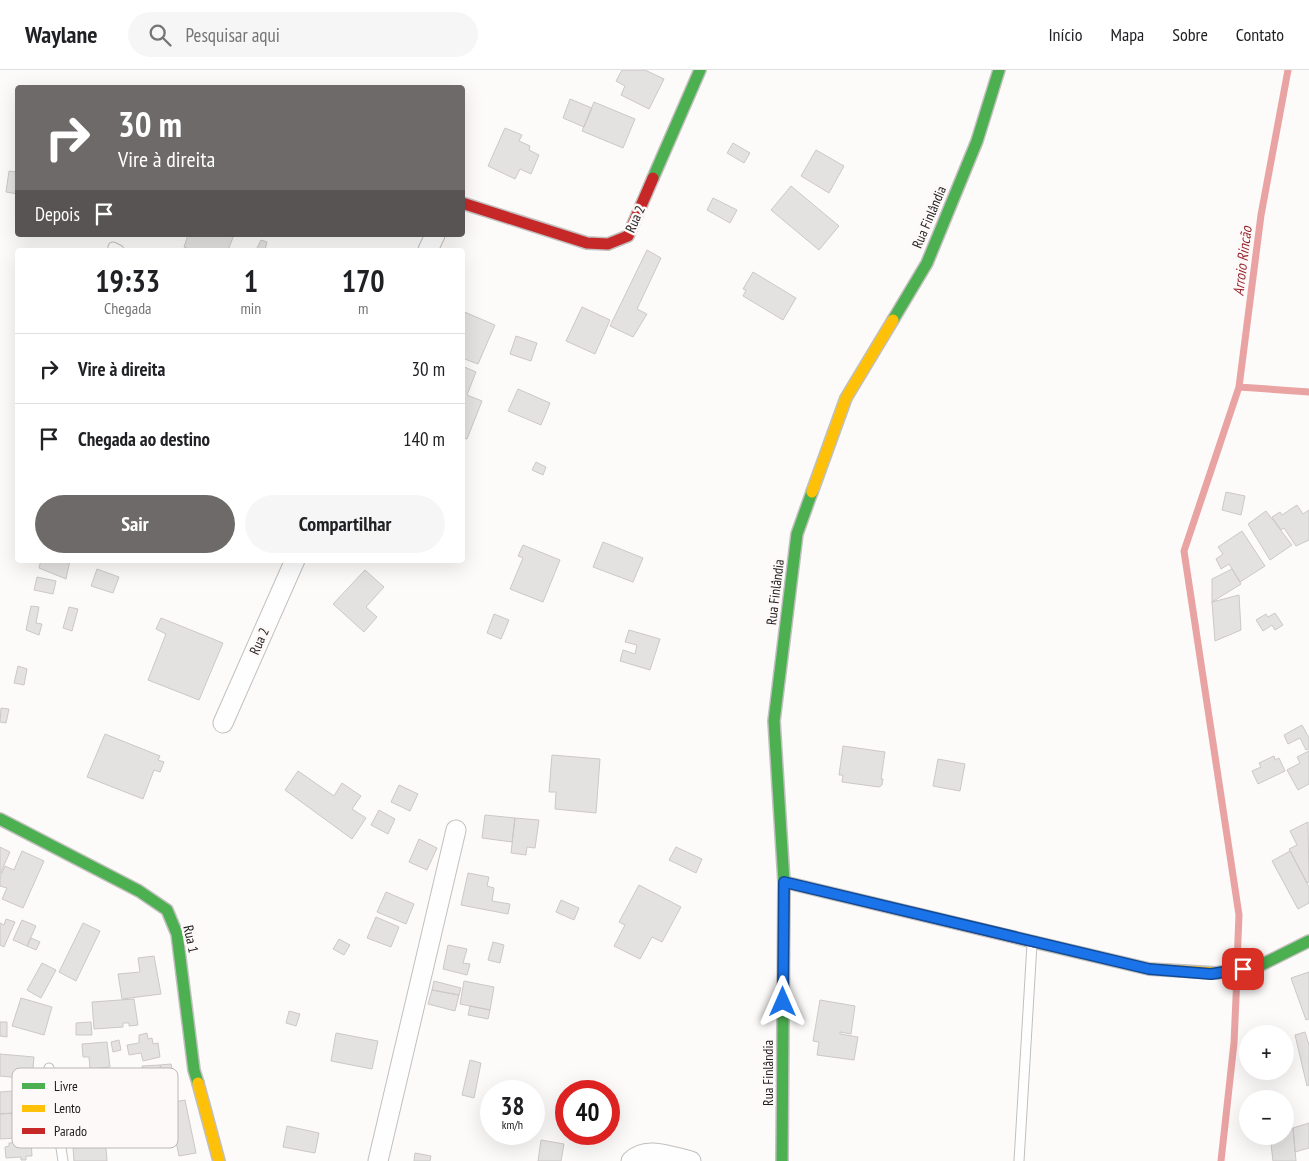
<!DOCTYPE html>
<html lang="pt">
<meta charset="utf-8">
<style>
:root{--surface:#fff;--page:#f6f6f6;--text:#202124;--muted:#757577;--line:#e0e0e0;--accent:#6e6a6a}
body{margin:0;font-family:"PT Sans Narrow",sans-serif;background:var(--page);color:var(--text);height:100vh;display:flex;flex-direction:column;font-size:19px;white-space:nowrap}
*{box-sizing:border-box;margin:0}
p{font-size:16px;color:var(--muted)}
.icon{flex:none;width:28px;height:28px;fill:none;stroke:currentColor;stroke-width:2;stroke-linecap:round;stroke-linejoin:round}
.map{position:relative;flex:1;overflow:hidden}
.panel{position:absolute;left:15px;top:178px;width:450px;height:315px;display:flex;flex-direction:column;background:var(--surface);border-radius:5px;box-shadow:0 5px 20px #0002}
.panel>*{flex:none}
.top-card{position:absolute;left:15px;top:15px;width:450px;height:152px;border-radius:5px;box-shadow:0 5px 20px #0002;background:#6e6a6a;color:#fff;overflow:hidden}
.buttons{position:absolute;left:1239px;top:955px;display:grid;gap:10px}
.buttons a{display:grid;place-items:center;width:55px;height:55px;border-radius:50%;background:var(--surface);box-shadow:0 5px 20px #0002;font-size:25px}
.speed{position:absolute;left:480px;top:1010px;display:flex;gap:10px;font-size:25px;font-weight:700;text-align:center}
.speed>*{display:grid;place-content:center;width:65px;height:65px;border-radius:50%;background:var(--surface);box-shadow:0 5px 20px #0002;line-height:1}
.speed small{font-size:12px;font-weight:400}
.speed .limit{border:8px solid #d22;background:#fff;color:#111}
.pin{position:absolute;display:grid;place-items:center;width:42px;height:42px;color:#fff;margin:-21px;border-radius:10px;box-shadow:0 2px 8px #0006}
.me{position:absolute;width:55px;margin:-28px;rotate:0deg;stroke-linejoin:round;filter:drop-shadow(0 0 4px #0008)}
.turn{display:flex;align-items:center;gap:18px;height:105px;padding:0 20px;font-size:22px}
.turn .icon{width:65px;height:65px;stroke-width:2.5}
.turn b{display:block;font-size:35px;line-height:42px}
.then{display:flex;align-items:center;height:48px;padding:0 20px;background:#0003;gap:10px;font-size:19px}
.eta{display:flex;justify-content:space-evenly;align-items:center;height:85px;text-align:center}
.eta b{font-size:30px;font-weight:600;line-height:35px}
.button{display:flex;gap:10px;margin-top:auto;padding:10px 20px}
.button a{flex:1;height:58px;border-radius:30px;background:var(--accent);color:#fff;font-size:20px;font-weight:600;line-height:58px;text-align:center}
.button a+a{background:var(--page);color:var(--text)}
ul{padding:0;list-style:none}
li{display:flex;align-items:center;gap:15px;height:70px;padding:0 20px;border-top:1px solid var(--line)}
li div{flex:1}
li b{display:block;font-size:19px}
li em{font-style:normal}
header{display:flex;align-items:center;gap:30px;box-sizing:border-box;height:70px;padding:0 25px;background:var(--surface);border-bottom:1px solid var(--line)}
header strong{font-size:24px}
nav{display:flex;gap:28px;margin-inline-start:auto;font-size:18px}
.search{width:350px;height:45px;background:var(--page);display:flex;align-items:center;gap:12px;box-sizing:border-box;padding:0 18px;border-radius:28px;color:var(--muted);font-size:19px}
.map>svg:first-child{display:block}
</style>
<header>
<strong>Waylane</strong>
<div class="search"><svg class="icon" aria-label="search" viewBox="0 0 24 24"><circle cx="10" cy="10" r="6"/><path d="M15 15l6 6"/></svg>Pesquisar aqui</div>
<nav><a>Início</a><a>Mapa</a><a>Sobre</a><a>Contato</a></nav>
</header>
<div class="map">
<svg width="1309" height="1091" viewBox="0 0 1309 1091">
<rect width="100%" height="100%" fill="#fdfafa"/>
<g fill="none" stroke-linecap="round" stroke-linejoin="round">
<path stroke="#e8a3a2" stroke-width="7" d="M1288 0 1261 145 1239 317 1309 322
M1237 894 1239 845 1184 481 1239 317
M1221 1091 1234 973 1237 905"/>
</g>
<path fill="#e4e1e1" stroke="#ccc8c8" d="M622 0H645L664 9 649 39 621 25 625 16 616 11Z
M570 29 592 38 584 57 563 48Z
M594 32 635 49 623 78 582 61Z
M505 58 522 65 519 71 530 76 529 80 539 85 531 104 520 99 515 109 488 96Z
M733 73 750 83 744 93 727 83Z
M816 80 844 96 829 123 801 106Z
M9 101 18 102V124L6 122Z
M791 116 839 156 819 180 771 140Z
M713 128 737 140 730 153 707 140Z
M188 165H234L228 180H192L184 177Z
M261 170 267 172 265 180H256Z
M647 180 661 188 637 239 647 244 633 267 610 256Z
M753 202 796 228 783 250 743 226 746 220 743 219Z
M582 237 610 250 595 284 566 271Z
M462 241 495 255 478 294 462 288Z
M516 266 537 273 531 291 510 284Z
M462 296 476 302 467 325 482 331 467 369 462 367Z
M518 319 550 333 541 355 508 341Z
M536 392 546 397 543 405 532 400Z
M1226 422 1245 426 1241 445 1222 440Z
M1297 435 1303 444 1309 440V470L1296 476 1284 458 1281 460 1272 447 1280 442 1282 445Z
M1266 441 1292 475 1270 490 1248 454Z
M1242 461 1265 496 1240 512 1229 494 1221 499 1216 489 1223 484 1218 477Z
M603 472 643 488 633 512 593 497Z
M523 475 560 490 543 532 510 519 523 488 518 486Z
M41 490H70L66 509 39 498Z
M97 499 119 507 113 523 91 516Z
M1232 499 1241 514 1212 532V509Z
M365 500 384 517 366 537 377 547 364 562 333 534Z
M37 507 56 511 53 524 34 520Z
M1239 525 1241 560 1215 571 1212 532Z
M31 536 39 537 36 553 42 554 39 565 26 560Z
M69 537 78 539 72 561 63 558Z
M1275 543 1283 555 1275 560 1272 555 1263 561 1256 550 1266 544 1268 547Z
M494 544 509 550 501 569 487 563Z
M161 548 223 573 199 630 148 610 166 564 156 559Z
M629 560 660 569 650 600 620 591 623 580 635 584 637 575 625 572Z
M18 596 27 599 24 615 14 613Z
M1 638 9 639 6 653 0 652Z
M1302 655 1309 668V679L1306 680 1300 668 1288 674 1284 665Z
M105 664 160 686 158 690 164 692 160 702 154 700 143 729 87 707Z
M843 676 885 682 881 709H883L882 715 879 717 842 712 843 705H839Z
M1309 681V714L1298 720 1287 700 1300 693 1297 687Z
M552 685 600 689 596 743 555 739 556 722H549Z
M1274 686 1275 690 1279 688 1285 701 1258 714 1252 701 1261 697 1259 693Z
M938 689 965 694 960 721 933 716Z
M298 701 334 726 342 713 361 726 352 739 366 748 352 769 285 720Z
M399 715 418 724 410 741 391 732Z
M379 740 395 749 388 764 371 755Z
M485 745 515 748 512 772 482 768Z
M515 748 539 750 535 778 527 777 526 785 511 783Z
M1308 752 1309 812 1307 813 1289 779 1297 775 1290 761Z
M419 769 437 778 427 800 409 792Z
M0 777 10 782 0 804Z
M676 777 702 789 696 803 669 790Z
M22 781 44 791 23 838 2 829 7 818 0 816V807L5 796 14 800Z
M1290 781 1309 817V833L1298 839 1272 791Z
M468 803 489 807 487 816 494 818 492 831 510 834 508 844 461 835Z
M639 815 681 837 662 872 652 867 640 889 614 876 625 855 619 852Z
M386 822 414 834 406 854 377 842Z
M561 830 579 838 574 850 556 842Z
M376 847 399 857 391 877 367 868Z
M6 849 15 852 4 877 0 875V853L4 855Z
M22 850 36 856 27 876 13 870Z
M83 853 100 861 76 911 59 902Z
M31 868 40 872 36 880 27 876Z
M339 869 350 875 344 885 333 879Z
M493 872 504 875 500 893 488 890Z
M448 875 467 879 463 893 470 894 467 905 443 899Z
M154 886 161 924 122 929 118 904 140 902 138 888Z
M42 893 56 900 41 928 27 920Z
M1309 902V949L1306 950 1291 908Z
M434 911 461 918 459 925 432 920Z
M464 911 494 917 490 940 460 934Z
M432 920 459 925 455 941 428 934Z
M21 928 52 937 44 965 12 956Z
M134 929 138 955 129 956V953H123V957L94 959 92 932Z
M820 930 855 936 851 964 840 962V964L858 967 854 990 817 985 819 972 813 971Z
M470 936 490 940 488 949 468 945Z
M289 941 300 944 296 956 286 953Z
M0 952H7V967L0 966Z
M91 952 92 965H76V953Z
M1305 962 1309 975V1015L1307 1016 1295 965Z
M147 963 148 969 152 968 153 974 158 973 160 987 143 991 141 983 129 985 127 975 139 973V965Z
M336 963 378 971 372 999 331 991Z
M119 970 121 980 113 982 111 972Z
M107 972 110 997 90 999 89 987H83L82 974Z
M0 984 34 987 32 1009 0 1006Z
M470 990 481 993 474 1028 462 1025Z
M171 994 175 1015 165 1017 160 995Z
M160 995 168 1031 140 1036 134 1008 144 1006 142 996Z
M27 1020 29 1042 0 1044V1022Z
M185 1030 196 1083 179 1086 168 1033Z
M12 1043V1046L32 1044 34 1067 0 1069V1044Z
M104 1053 107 1091H74L72 1063 89 1062V1055Z
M1309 1053V1078L1295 1082 1293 1058Z
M287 1056 319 1063 315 1083 283 1077Z
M1293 1058 1296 1091H1273L1270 1066H1285V1061Z
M575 1064H600L598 1071 574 1067Z
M541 1070 564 1074 561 1091H538Z
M31 1071 32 1086H26V1090H21V1087L6 1088 5 1077 9 1076V1073Z
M415 1083 431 1086 430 1091H414Z"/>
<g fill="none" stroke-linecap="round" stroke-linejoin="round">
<g stroke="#c2bfbf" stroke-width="11">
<path id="lane" d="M113 177 119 180
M49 998 63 1091
M1019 1091 1032 874"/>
</g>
<g stroke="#c2bfbf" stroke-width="21">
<path id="street" d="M428 180 435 165
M223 653 295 490
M378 1091 456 760
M631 1091C646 1075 672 1087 691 1091"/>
</g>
<g stroke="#c2bfbf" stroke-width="14">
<path id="fast" d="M653 108 700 0
M893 250 927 193 977 71 999 0
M0 749 139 821 167 840 177 864 194 1000 198 1013
M1216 903 1259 896 1309 871
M782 1091 784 812 774 651 797 464 812 422"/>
</g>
<g stroke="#c2bfbf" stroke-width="14">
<path id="slow" d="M812 422 846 328 893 250
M1034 872 1149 899 1216 903
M198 1013 219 1091"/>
</g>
<g stroke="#c2bfbf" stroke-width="14">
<path id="jam" d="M462 133 587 173 608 174 628 166 653 108
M784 812 1034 872"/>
</g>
<use href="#lane" stroke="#fffefe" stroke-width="9"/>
<use href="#street" stroke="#fffefe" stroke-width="19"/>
<use href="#fast" stroke="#4caf50" stroke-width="11"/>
<use href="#slow" stroke="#ffc107" stroke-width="11"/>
<use href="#jam" stroke="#c62828" stroke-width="11"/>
</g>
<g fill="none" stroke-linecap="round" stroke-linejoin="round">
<g stroke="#114b97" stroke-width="12">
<path id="route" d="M783 932 784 812 1149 899 1211 904 1243 899"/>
</g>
<use href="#route" stroke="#1a73e8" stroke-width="9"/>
</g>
<g text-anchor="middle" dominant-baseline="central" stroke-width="5" stroke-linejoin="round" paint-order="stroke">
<g font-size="14" fill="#211d1d" stroke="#fef9f9">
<text transform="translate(929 147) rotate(-67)">Rua Finlândia</text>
<text transform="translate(635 149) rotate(-65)">Rua 2</text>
<text transform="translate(775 522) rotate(-83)">Rua Finlândia</text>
<text transform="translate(259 571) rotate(-66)">Rua 2</text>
<text transform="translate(191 869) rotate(78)">Rua 1</text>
<text transform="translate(768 1003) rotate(-90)">Rua Finlândia</text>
</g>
<g font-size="15" font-style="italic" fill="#96232b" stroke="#fef9f9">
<text transform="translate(1242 191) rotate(-83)">Arroio Rincão</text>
</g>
</g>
<rect x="12" y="998" width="166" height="80" rx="8" fill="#fef9f9" stroke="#bcb7b7" stroke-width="1"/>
<rect x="22" y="1013" width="23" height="6" fill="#4caf50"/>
<rect x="22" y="1035" width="23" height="7" fill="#ffc107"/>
<rect x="22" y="1058" width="23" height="6" fill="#c62828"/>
<g font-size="14" fill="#211d1d">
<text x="54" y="1021">Livre</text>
<text x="54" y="1043">Lento</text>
<text x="54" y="1066">Parado</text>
</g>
</svg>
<div class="buttons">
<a>+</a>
<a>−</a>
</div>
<div class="speed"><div>38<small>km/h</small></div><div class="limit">40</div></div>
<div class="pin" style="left:1243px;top:899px;background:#d93025"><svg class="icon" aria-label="arrive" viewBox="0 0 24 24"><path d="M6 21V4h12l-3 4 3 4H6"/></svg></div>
<svg class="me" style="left:783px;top:932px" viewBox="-20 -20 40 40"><path d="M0-17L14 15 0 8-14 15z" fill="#1a73e8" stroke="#fff" stroke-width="4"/></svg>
<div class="top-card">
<div class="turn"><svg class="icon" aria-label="right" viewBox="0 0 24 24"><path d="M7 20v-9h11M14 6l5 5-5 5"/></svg><div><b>30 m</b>Vire à direita</div></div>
<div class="then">Depois<svg class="icon" aria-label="arrive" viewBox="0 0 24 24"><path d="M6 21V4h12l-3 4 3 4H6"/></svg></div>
</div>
<section class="panel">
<div class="eta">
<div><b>19:33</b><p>Chegada</p></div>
<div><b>1</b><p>min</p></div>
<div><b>170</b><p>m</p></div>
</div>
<ul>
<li><svg class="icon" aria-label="right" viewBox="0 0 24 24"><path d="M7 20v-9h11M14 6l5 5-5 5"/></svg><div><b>Vire à direita</b></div><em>30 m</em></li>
<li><svg class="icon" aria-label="arrive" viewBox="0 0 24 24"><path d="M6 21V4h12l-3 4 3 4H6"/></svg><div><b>Chegada ao destino</b></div><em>140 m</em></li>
</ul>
<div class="button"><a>Sair</a><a>Compartilhar</a></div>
</section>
</div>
